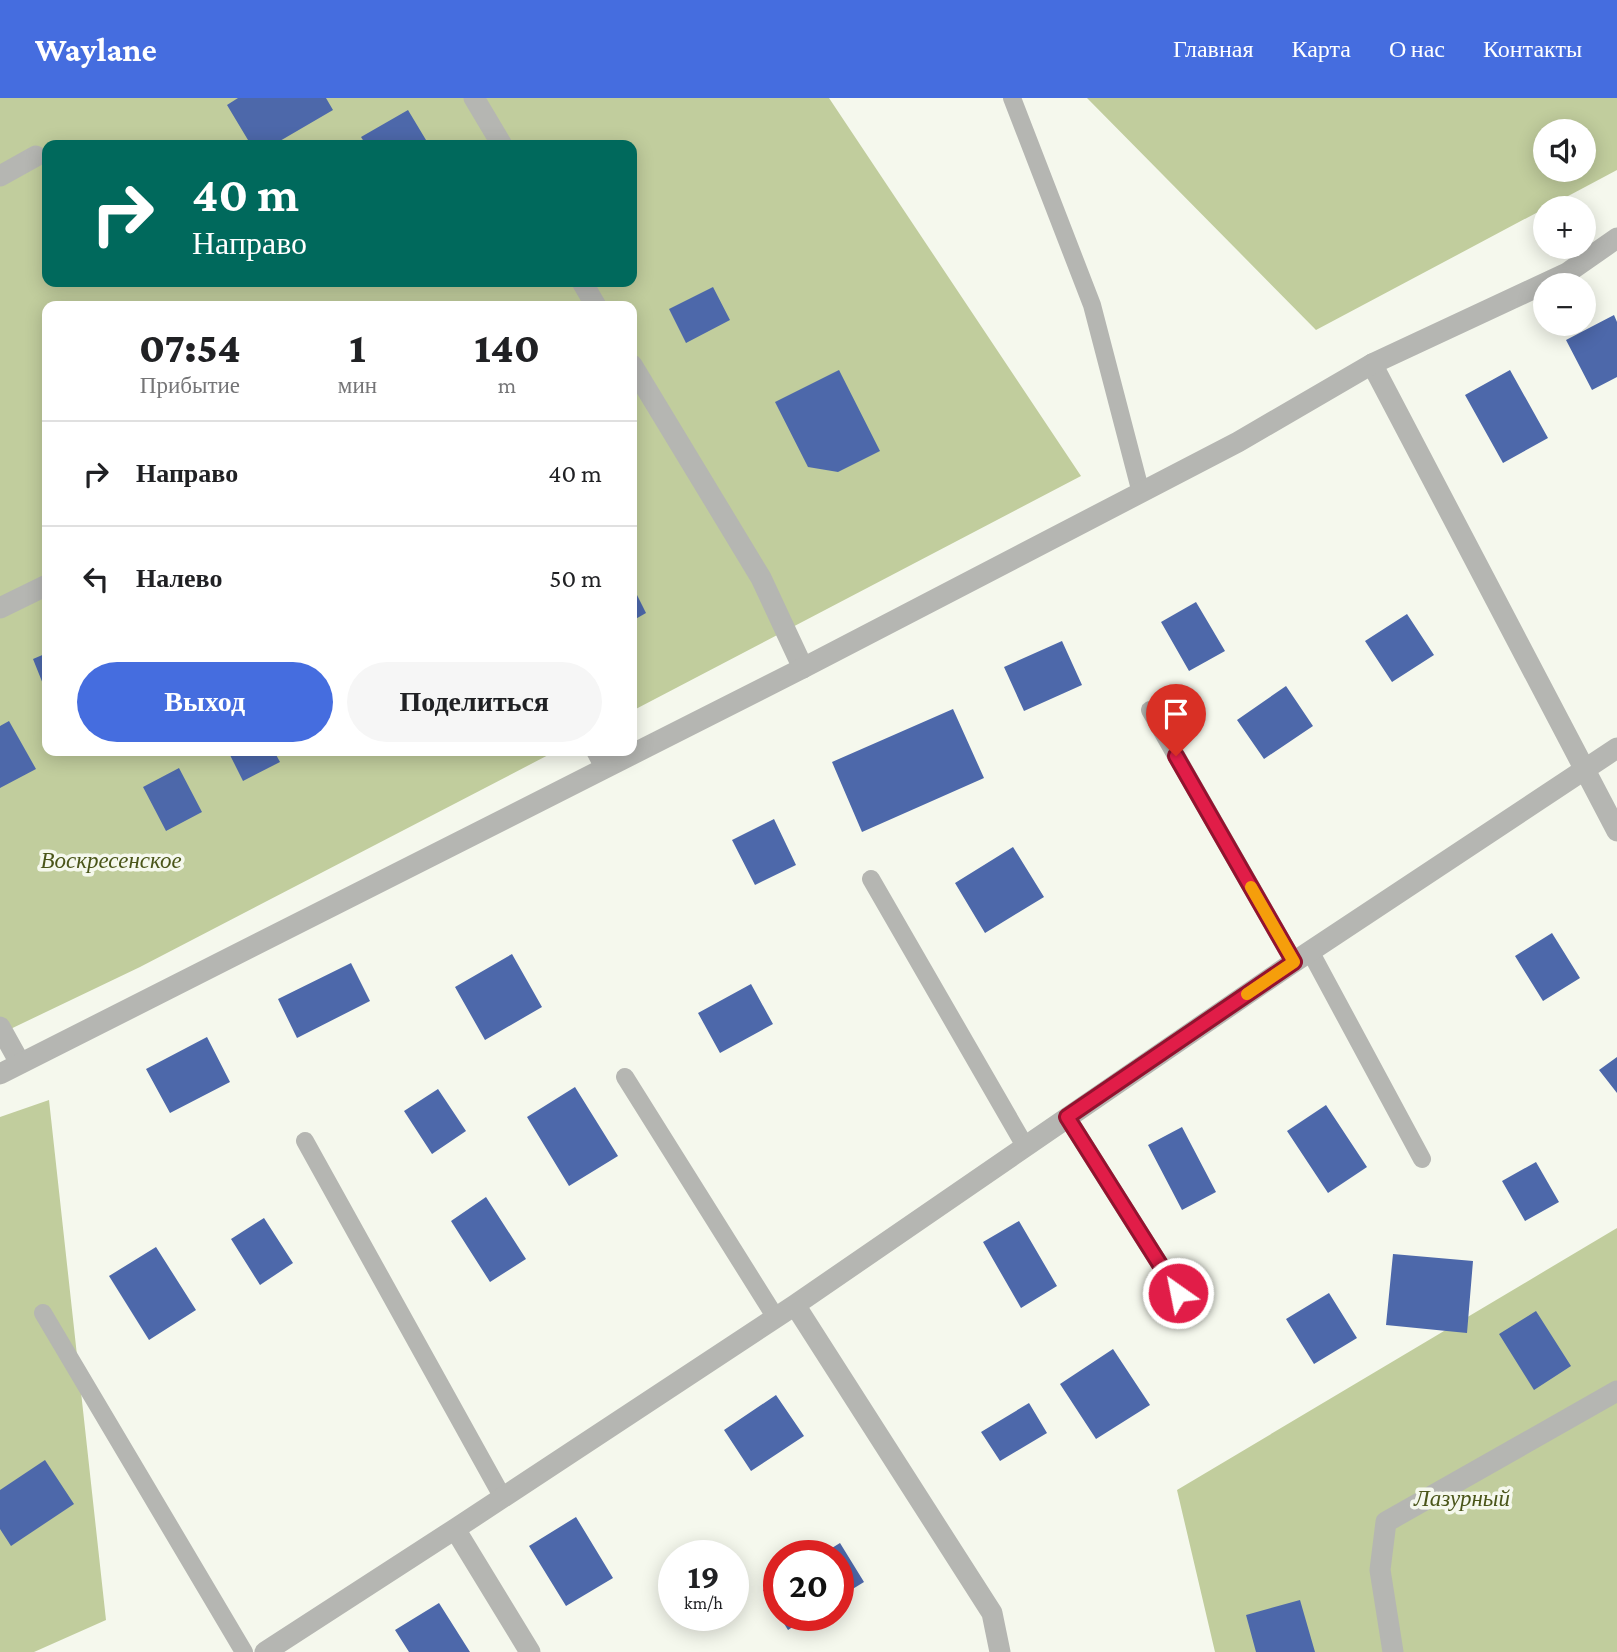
<!DOCTYPE html>
<html lang="ru">
<meta charset="utf-8">
<style>
:root{--surface:#fff;--page:#f6f6f6;--text:#202124;--muted:#757577;--line:#e0e0e0;--accent:#456ddf}
body{margin:0;font-family:"Crimson Pro",serif;background:var(--page);color:var(--text);height:100vh;display:flex;flex-direction:column;font-size:26px;white-space:nowrap}
*{box-sizing:border-box;margin:0}
p{font-size:23px;color:var(--muted)}
.icon{flex:none;width:38px;height:38px;fill:none;stroke:currentColor;stroke-width:2;stroke-linecap:round;stroke-linejoin:round}
.map{position:relative;flex:1;overflow:hidden}
.sheet{position:absolute;left:42px;top:203px;width:595px;height:455px;display:flex;flex-direction:column;background:var(--surface);border-radius:14px;box-shadow:0 4px 18px #0003}
.sheet>*{flex:none}
.top-card{position:absolute;left:42px;top:42px;width:595px;height:147px;border-radius:14px;box-shadow:0 4px 18px #0003;background:#00695c;color:#fff;overflow:hidden}
.buttons{position:absolute;left:1533px;top:21px;display:grid;gap:14px}
.buttons a{display:grid;place-items:center;width:63px;height:63px;border-radius:50%;background:var(--surface);box-shadow:0 4px 18px #0003;font-size:35px}
.speed{position:absolute;left:658px;top:1442px;display:flex;gap:14px;font-size:35px;font-weight:700;text-align:center}
.speed>*{display:grid;place-content:center;width:91px;height:91px;border-radius:50%;background:var(--surface);box-shadow:0 4px 18px #0003;line-height:1}
.speed small{font-size:18px;font-weight:400}
.speed .limit{border:10px solid #d22;background:#fff;color:#111}
.pin{position:absolute;display:grid;place-items:center;width:60px;height:60px;color:#fff;margin:-72px -30px;border-radius:50% 50% 50% 0;rotate:-45deg;box-shadow:0 0 7px #0007}
.pin .icon{rotate:45deg}
.me{position:absolute;width:77px;margin:-38px;rotate:327deg;stroke-linejoin:round;filter:drop-shadow(0 0 5px #0008)}
.turn{display:flex;align-items:center;gap:24px;height:147px;padding:0 35px;font-size:32px}
.turn .icon{width:91px;height:91px;stroke-width:2.5}
.turn b{display:block;font-size:49px;line-height:60px}
.eta{display:flex;justify-content:space-evenly;align-items:center;height:119px;text-align:center}
.eta b{font-size:42px;font-weight:800;line-height:49px}
.cta{display:flex;gap:14px;margin-top:auto;padding:14px 35px}
.cta a{flex:1;height:80px;border-radius:42px;background:var(--accent);color:#fff;font-size:28px;font-weight:800;line-height:80px;text-align:center}
.cta a+a{background:var(--page);color:var(--text)}
ul{padding:0;list-style:none}
li{display:flex;align-items:center;gap:21px;height:105px;padding:0 35px;border-top:2px solid var(--line)}
li div{flex:1}
li b{display:block;font-size:26px}
li em{font-style:normal}
header{display:flex;align-items:center;gap:42px;box-sizing:border-box;height:98px;padding:0 35px;background:var(--accent);color:#fff}
header strong{font-size:33px}
nav{display:flex;gap:38px;margin-inline-start:auto;font-size:24px}
.map>svg:first-child{display:block}
</style>
<header>
<strong>Waylane</strong>
<nav><a>Главная</a><a>Карта</a><a>О нас</a><a>Контакты</a></nav>
</header>
<div class="map">
<svg width="1617" height="1554" viewBox="0 0 1617 1554">
<rect width="100%" height="100%" fill="#f5f8ed"/>
<path fill="#c1cd9d" fill-rule="evenodd" d="M0 0H829L1081 378 632 613V208H47V653H556L140 869 0 936ZM47 47H632V184H47Z
M1087 0H1617V72L1316 232ZM1545 33H1584V72H1545Z
M49 1002 106 1522 34 1554H0V1019Z
M1617 1130V1554H1215L1177 1392Z"/>
<path fill="#4d68aa" d="M238 0H326L333 12 273 47H251L227 7Z
M408 12 429 47H366L361 39Z
M713 189 730 222 686 245 669 211Z
M1614 217 1617 224V279L1592 292 1566 242Z
M839 272 880 353 838 374 808 369 775 304Z
M1510 272 1548 340 1503 365 1465 297Z
M632 487 646 515 632 523Z
M1196 504 1225 553 1189 573 1161 524Z
M1407 516 1434 557 1392 584 1365 543Z
M1062 543 1082 587 1024 613 1004 569Z
M47 555V596L33 561Z
M1286 588 1313 628 1264 661 1237 622Z
M953 611 984 680 862 734 832 664Z
M9 623 36 671 0 690V628Z
M228 653H274L280 664 243 683Z
M179 670 202 714 166 733 143 689Z
M774 721 796 767 755 787 732 742Z
M1013 749 1044 799 985 835 955 785Z
M1552 835 1580 880 1543 903 1515 858Z
M512 856 542 909 485 942 455 889Z
M351 865 370 903 297 940 278 901Z
M751 886 773 926 720 955 698 915Z
M207 939 230 984 170 1015 146 971Z
M1617 959V995L1599 972Z
M575 989 618 1058 569 1088 527 1019Z
M438 991 466 1033 432 1056 404 1013Z
M1326 1007 1367 1069 1328 1095 1287 1033Z
M1182 1029 1216 1094 1182 1112 1148 1047Z
M1536 1064 1559 1104 1525 1123 1502 1083Z
M486 1099 526 1161 490 1184 451 1123Z
M264 1120 293 1165 260 1187 231 1141Z
M1019 1123 1057 1188 1021 1210 983 1144Z
M156 1149 196 1212 149 1242 109 1178Z
M1393 1156 1473 1163 1467 1235 1386 1227Z
M1329 1195 1357 1240 1314 1266 1286 1221Z
M1536 1213 1571 1268 1534 1292 1499 1236Z
M1113 1251 1150 1307 1096 1341 1060 1286Z
M776 1297 804 1338 751 1373 724 1332Z
M1029 1305 1047 1335 1000 1363 981 1334Z
M45 1362 74 1406 11 1448 0 1431V1392Z
M576 1419 613 1480 566 1508 529 1448Z
M840 1445 864 1484 838 1500V1458H819Z
M779 1483V1517H811L788 1532 763 1492Z
M1300 1502 1315 1554H1256L1246 1517Z
M439 1505 470 1554H409L395 1532Z"/>
<g fill="none" stroke-linecap="round" stroke-linejoin="round">
<path stroke="#b5b6b2" stroke-width="18" d="M1012 0 1092 207 1141 395
M1150 612 1294 864
M595 653 604 670
M871 781 1025 1048
M1310 853 1422 1061
M625 979 776 1220
M1067 1019 1178 1195
M305 1043 503 1400
M43 1215 244 1554"/>
<path stroke="#b5b6b2" stroke-width="21" d="M474 0 502 47
M0 78 36 58
M582 184 596 208
M1372 266 1617 733
M632 267 761 480 803 570
M0 510 47 487
M0 929 20 965
M795 1207 992 1515 1000 1554
M455 1431 530 1554
M265 1554 455 1431 795 1207 1294 864 1617 650
M1393 1554 1380 1472 1386 1424 1617 1293"/>
<path stroke="#b5b6b2" stroke-width="21" d="M0 976 803 570 1238 344 1372 266 1567 175 1617 140"/>
</g>
<g fill="none" stroke-linecap="round" stroke-linejoin="round">
<g stroke="#92132f" stroke-width="18">
<path id="route" d="M1176 658 1294 864 1067 1019 1178 1195"/>
</g>
<use href="#route" stroke="#e11d48" stroke-width="12"/>
<path stroke="#f59e0b" stroke-width="12" d="M1247 896 1294 864 1251 789"/>
</g>
<g text-anchor="middle" dominant-baseline="central" stroke-width="7" stroke-linejoin="round" paint-order="stroke">
<g font-size="23" font-style="italic" fill="#4a5519" stroke="#f5f8ed">
<text x="111" y="762">Воскресенское</text>
<text x="1462" y="1400">Лазурный</text>
</g>
</g>
</svg>
<div class="buttons">
<a><svg class="icon" aria-label="sound" viewBox="0 0 24 24"><path d="M4 9h4l5-4v14l-5-4H4zM17 9q2 3 0 6"/></svg></a>
<a>+</a>
<a>−</a>
</div>
<div class="speed"><div>19<small>km/h</small></div><div class="limit">20</div></div>
<div class="pin" style="left:1176px;top:658px;background:#d93025"><svg class="icon" aria-label="arrive" viewBox="0 0 24 24"><path d="M6 21V4h12l-3 4 3 4H6"/></svg></div>
<svg class="me" style="left:1178px;top:1195px" viewBox="-20 -20 40 40"><circle r="17" fill="#e11d48" stroke="#fff" stroke-width="3"/><path d="M0-11L8 9 0 5-8 9z" fill="#fff"/></svg>
<div class="top-card">
<div class="turn"><svg class="icon" aria-label="right" viewBox="0 0 24 24"><path d="M7 20v-9h11M14 6l5 5-5 5"/></svg><div><b>40 m</b>Направо</div></div>
</div>
<section class="sheet">
<div class="eta">
<div><b>07:54</b><p>Прибытие</p></div>
<div><b>1</b><p>мин</p></div>
<div><b>140</b><p>m</p></div>
</div>
<ul>
<li><svg class="icon" aria-label="right" viewBox="0 0 24 24"><path d="M7 20v-9h11M14 6l5 5-5 5"/></svg><div><b>Направо</b></div><em>40 m</em></li>
<li><svg class="icon" aria-label="left" viewBox="0 0 24 24"><path d="M17 20v-9H6M10 6l-5 5 5 5"/></svg><div><b>Налево</b></div><em>50 m</em></li>
</ul>
<div class="cta"><a>Выход</a><a>Поделиться</a></div>
</section>
</div>
